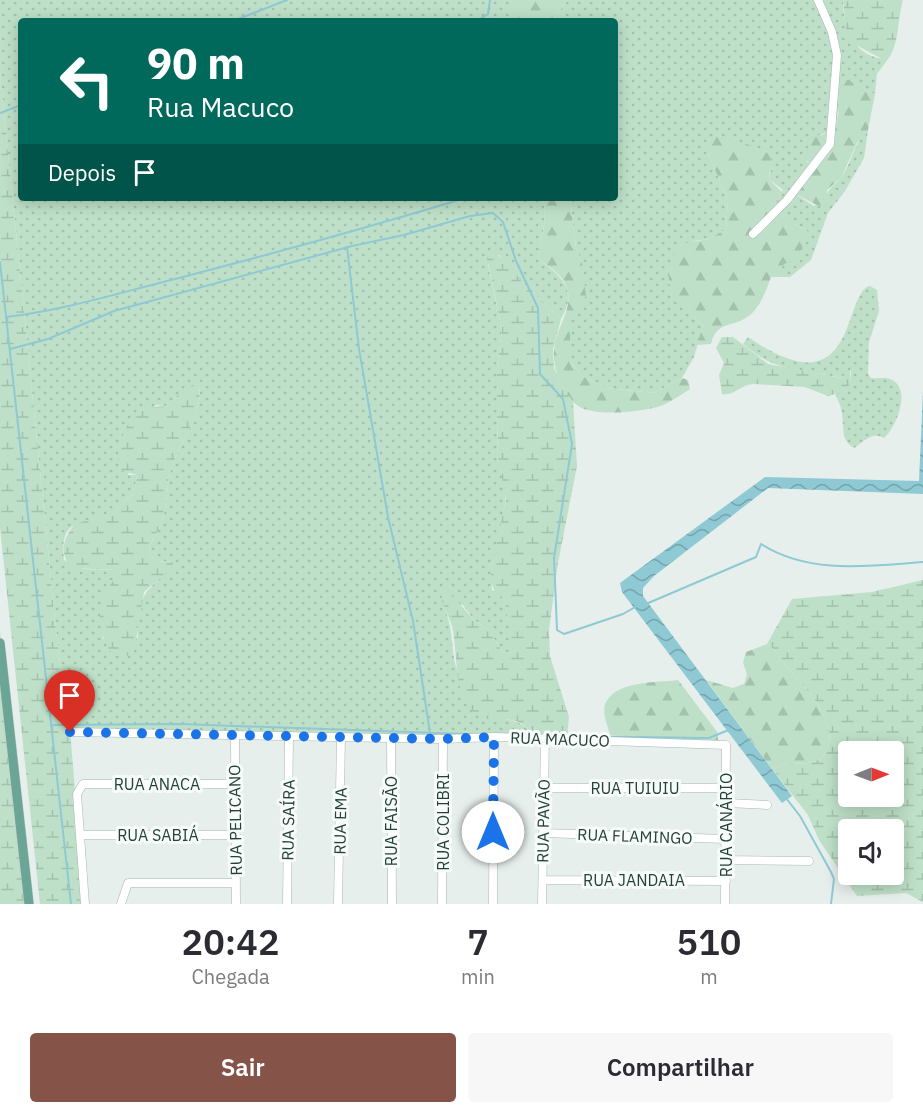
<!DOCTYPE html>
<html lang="pt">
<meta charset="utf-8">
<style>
:root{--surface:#fff;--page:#f7f7f7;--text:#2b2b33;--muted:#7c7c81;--accent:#855347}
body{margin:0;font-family:"IBM Plex Sans",sans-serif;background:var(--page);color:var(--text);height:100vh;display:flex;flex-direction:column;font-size:22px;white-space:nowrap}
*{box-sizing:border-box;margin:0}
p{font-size:20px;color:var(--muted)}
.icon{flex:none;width:33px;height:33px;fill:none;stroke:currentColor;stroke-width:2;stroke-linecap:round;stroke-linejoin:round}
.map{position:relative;height:904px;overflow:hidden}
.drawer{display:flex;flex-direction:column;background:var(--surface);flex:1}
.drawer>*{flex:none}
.hud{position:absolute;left:18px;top:18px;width:600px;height:183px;border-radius:6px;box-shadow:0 3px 15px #0003;background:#00695c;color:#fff;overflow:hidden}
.needle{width:39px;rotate:89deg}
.tools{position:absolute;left:838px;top:741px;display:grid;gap:12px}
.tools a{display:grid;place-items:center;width:66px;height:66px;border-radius:6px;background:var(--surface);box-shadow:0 3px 15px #0003;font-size:30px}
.pin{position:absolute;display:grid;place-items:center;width:51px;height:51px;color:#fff;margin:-62px -26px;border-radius:50% 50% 50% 0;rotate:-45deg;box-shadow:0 0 6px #0007}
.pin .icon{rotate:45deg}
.me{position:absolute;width:66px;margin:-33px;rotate:0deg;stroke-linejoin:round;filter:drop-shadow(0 0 4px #0008)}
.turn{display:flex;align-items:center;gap:21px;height:126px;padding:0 30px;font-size:27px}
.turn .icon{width:78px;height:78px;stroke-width:2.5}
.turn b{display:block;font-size:42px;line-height:51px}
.then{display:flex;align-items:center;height:57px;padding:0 30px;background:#0003;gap:12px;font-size:22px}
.eta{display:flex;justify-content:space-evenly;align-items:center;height:102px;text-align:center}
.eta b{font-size:36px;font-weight:600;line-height:42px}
.cta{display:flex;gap:12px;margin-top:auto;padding:12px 30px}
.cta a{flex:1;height:69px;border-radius:6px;background:var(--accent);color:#fff;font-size:24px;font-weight:600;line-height:69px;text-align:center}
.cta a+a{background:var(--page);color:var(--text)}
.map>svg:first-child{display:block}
</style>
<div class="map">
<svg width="923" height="904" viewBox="0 0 923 904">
<defs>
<pattern id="grass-dots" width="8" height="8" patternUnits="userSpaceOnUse" patternTransform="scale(1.5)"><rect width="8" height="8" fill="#bfe0c8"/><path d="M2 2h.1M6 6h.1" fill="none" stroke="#a4c1ad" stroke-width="1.8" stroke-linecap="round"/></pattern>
<pattern id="forest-firs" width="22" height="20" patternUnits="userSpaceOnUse" patternTransform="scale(1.5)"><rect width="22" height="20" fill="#bfe0c8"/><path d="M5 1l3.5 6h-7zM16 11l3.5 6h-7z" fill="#a4c1ad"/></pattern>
<pattern id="wetland-marsh" width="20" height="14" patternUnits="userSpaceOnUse" patternTransform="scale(1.5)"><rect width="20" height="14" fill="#bfe0c8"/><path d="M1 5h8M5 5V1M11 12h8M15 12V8" fill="none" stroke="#a4c1ad"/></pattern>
<pattern id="water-waves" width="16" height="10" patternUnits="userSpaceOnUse" patternTransform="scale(1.5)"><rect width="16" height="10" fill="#8ec9d4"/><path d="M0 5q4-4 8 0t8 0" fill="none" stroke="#74a5ad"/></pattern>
</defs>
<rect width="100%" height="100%" fill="#e6efeb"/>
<path fill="url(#grass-dots)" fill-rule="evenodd" d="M0 0H509V21H21V198H542C550 219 539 238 539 259 561 277 579 289 561 319L521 281 499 255 488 265 502 330 497 367V410L498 457 506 490 504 517 491 570 492 590 505 598 512 652 503 653 488 629 474 620 463 605H443C455 631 450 647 457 670 462 688 476 703 487 718 508 719 522 719 535 737L70 729 58 649 0 74ZM199 386C204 413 180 442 171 469 166 486 168 506 161 524 158 533 152 539 149 549L154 561 173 562 172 567C146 591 134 599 138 638L103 639 102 601 116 577V570L83 569 64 560C59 514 84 528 109 514 118 508 125 499 134 493L137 475H128L155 405 167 406 176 397Z
M568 0H843C843 28 855 59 888 59L877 74 875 94 846 80 835 125 829 132 819 135 806 161 814 165 795 194 814 206 825 199C828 189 832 187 839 180 852 165 853 143 868 130L864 158 845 191 828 213 811 260 790 277H777V273L807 230 776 215 774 205 783 190 769 179 772 165 767 152C750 145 732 145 718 135L707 152 728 199 726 229 709 239 694 241 667 268 672 298 703 325 694 357 682 378 654 393 606 388 582 376 570 361 569 347 570 320 579 304 582 262 576 248 570 198H615V21H552Z
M870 286 877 290 879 311 869 342 868 374 871 378C877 379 885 377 890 379 913 387 896 428 884 438 872 431 863 442 854 448 835 437 850 417 835 395L851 384V370L841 378C799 368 778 374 743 344L748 337C859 414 842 292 870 286Z"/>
<path fill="url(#forest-firs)" d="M509 0H568L552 21H509Z
M846 79 875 94 868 130 857 143 841 178 827 190V204L821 207 795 194 814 165 805 160 810 137C815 136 824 135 829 132 845 123 834 93 846 79Z
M718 135C732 144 769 144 772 160 773 167 769 172 769 179L783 193 774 205 776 214 792 218 796 225 807 230 809 237 794 260 784 264 777 277H771C767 289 760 307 750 315 733 329 717 319 711 344L697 345 703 325 672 299 667 268 680 244 709 239 726 229 728 199 707 152 709 138Z
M542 198H570L576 248 582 262 586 296 570 320V361L582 376 606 388 654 393 682 378 688 380 690 389C679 396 665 406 653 408 634 412 607 415 588 410 565 405 552 371 554 350 555 329 574 309 567 289 564 275 550 268 539 259 539 238 550 219 542 198Z
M767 644C778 651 780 660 788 668 805 688 844 726 824 755 813 770 787 758 773 770L706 680 733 688 744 684 747 674 743 663 746 652Z
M678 680 718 733V742L610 735C608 726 601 711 606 702 618 680 657 683 678 680Z"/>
<path fill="url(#wetland-marsh)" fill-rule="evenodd" d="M843 0H903C897 19 900 43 888 59H882L847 40Z
M0 74 58 649 70 729 84 904H40L0 528Z
M495 253 509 264 521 281 561 319 553 349 554 368 563 389 573 401 577 466 558 563 549 630 550 656 569 717 567 736 535 737C513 706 494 729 474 713 453 695 458 651 452 626 449 615 441 606 442 595 442 590 443 591 446 588L474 620 488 629 503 653 511 652 505 598 496 595 491 582V570L506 499 498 457 497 410V367L502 330 487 258Z
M722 337H733L768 364 841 378 850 370 851 384 839 393 828 396 805 387 754 384C741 384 735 396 722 394L719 375 724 363 716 348Z
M196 384 199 386C204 413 180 442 171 469 166 486 168 506 161 524 158 533 152 539 149 549L154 561 173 562 172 568 144 592 134 652 127 656H114C100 640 95 611 106 591 110 583 117 580 116 570L71 568C59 553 63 538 75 524L108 514 134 493 137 475 119 470C115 445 125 427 139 408L167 406 185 388Z
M923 580V902L906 893 857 896 819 840 808 815 773 770C787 758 813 770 824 755 844 726 805 688 788 668 780 660 778 651 767 644L792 599 872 592ZM849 752H894V796H849ZM849 830H894V874H849Z
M0 631 26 880 29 904H0Z"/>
<path fill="url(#water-waves)" d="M923 391V494L768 488 654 576 643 588V596L792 796 782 803 622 592 620 583 765 477 919 481Z"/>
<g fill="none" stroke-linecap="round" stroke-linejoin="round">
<path stroke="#8ec9d4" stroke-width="2" d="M233 21 287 0
M477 21 488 14 490 0
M0 113 21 105
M347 247 359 349 388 517 413 621 430 733
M0 262 71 904
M6 317C65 310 122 292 179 278 275 253 370 227 465 198
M10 349 48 339 114 311 352 246 404 235 470 216 493 213 503 222 516 261 538 308 540 374 563 399 572 444 554 558 557 630 564 634 623 614 637 606
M646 604 756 557 761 544C810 575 868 566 923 562
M52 725 180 724 466 734
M558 736 709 738 731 729
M786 798 800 816 831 872 834 879 831 904"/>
<g stroke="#a8b8b2" stroke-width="9">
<path id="minor" d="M753 234 787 200 830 144 837 55 832 32 818 0
M70 732 443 739 494 737 726 745 725 904
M235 736 236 904
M391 738 392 904
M543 788H727
M727 803 767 805
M543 833 726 839
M80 835H236
M726 860 809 861
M543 880 726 881
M85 904 77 794 83 784H235
M121 904 128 883H236
M287 904 289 736
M338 904 341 737
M442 904 443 739
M493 904 494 737
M542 904 545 738"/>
</g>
<g stroke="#c2cac8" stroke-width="10">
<path id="major" d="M0 643 29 904"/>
</g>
<use href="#minor" stroke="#fff" stroke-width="8"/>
<use href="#major" stroke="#6aa596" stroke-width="9"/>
</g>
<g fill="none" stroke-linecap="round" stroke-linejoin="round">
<path stroke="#1a73e8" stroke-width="10" stroke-dasharray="0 18" d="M70 732 443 739 494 737 493 832"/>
</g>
<g text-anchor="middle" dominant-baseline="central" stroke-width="6" stroke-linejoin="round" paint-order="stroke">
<g font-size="16" fill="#24423a" stroke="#f7fbf9">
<text transform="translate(560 739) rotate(2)">RUA MACUCO</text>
<text x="157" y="784">RUA ANACA</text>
<text x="635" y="788">RUA TUIUIU</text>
<text transform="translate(235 820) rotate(-91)">RUA PELICANO</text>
<text transform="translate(288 820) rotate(-89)">RUA SAÍRA</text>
<text transform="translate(340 821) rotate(-89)">RUA EMA</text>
<text transform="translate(391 821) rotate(-90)">RUA FAISÃO</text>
<text transform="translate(543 821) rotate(-89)">RUA PAVÃO</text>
<text transform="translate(443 822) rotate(-90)">RUA COLIBRI</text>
<text transform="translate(726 825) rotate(-90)">RUA CANÁRIO</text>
<text x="158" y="835">RUA SABIÁ</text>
<text transform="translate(635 836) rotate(2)">RUA FLAMINGO</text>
<text x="634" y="880">RUA JANDAIA</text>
</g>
</g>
</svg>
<div class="tools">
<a><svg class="needle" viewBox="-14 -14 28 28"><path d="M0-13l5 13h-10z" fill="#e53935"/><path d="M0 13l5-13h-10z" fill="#7c7c81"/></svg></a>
<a><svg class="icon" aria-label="sound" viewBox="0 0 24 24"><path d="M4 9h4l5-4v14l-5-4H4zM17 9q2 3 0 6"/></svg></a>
</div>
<div class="pin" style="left:70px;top:732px;background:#d93025"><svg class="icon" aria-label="arrive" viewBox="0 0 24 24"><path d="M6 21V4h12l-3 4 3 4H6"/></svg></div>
<svg class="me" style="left:493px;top:832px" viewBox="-20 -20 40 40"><circle r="19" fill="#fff"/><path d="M0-13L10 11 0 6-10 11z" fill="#1a73e8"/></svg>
<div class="hud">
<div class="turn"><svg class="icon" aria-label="left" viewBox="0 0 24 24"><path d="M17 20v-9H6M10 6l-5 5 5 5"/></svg><div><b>90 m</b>Rua Macuco</div></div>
<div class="then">Depois<svg class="icon" aria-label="arrive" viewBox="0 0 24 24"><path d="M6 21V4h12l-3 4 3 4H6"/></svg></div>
</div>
</div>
<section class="drawer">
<div class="eta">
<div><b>20:42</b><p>Chegada</p></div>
<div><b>7</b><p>min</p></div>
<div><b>510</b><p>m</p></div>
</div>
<div class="cta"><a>Sair</a><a>Compartilhar</a></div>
</section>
